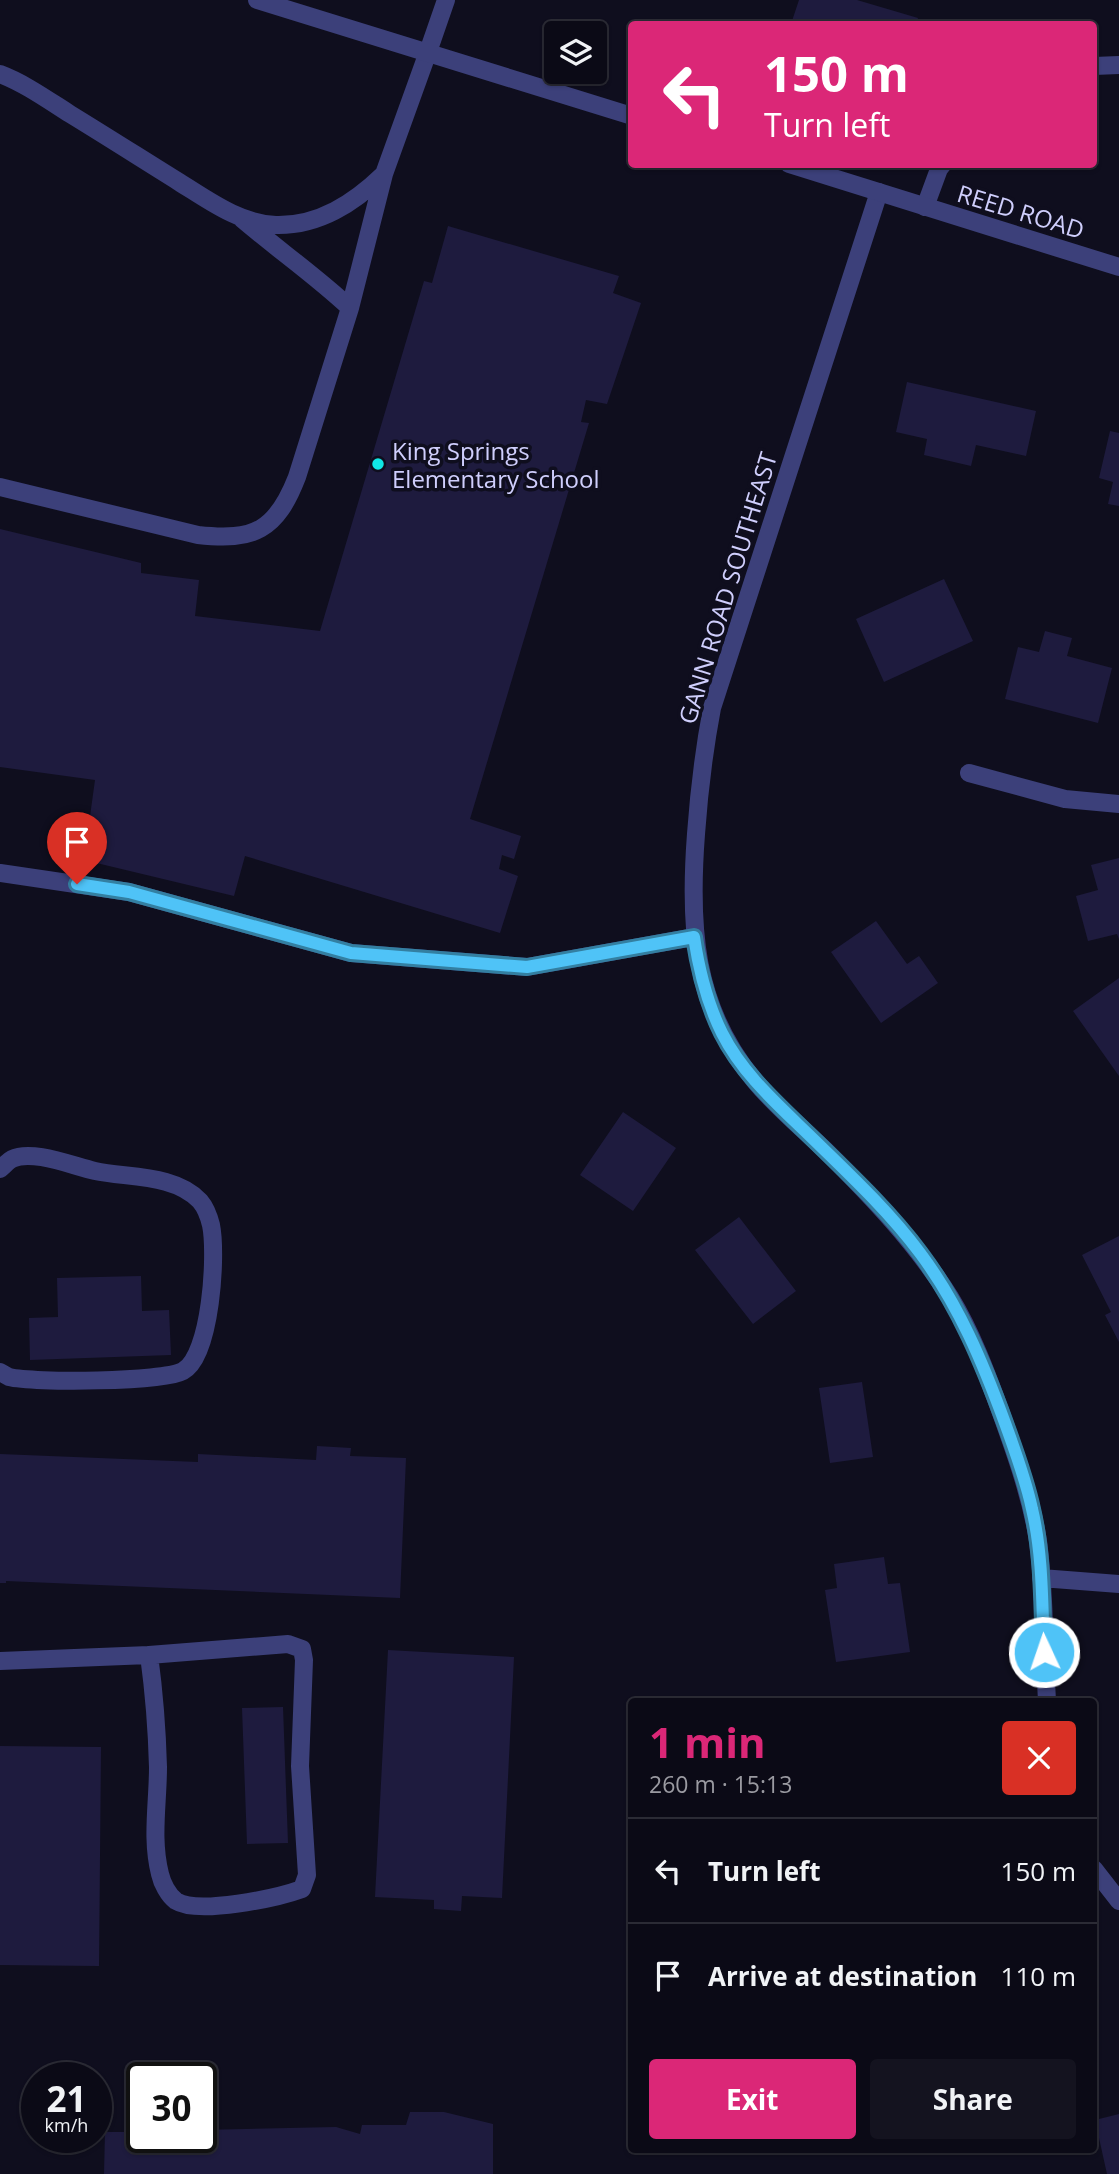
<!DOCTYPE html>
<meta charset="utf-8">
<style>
:root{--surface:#0b0a16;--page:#14131f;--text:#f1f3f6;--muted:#9a9aa1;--line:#2b2b35;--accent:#db2777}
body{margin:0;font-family:"Open Sans",sans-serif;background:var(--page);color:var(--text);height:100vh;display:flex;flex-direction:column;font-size:26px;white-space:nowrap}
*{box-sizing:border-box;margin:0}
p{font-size:23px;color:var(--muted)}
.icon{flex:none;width:38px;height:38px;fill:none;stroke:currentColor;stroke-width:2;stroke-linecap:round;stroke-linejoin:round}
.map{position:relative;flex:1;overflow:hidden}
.sheet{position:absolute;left:628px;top:1698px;width:469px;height:455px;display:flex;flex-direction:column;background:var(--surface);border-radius:7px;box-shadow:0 2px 5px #0004,0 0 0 2px var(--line)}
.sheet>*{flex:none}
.hud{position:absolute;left:628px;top:21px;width:469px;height:147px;border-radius:7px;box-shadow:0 2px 5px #0004,0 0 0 2px var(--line);background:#db2777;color:#fff;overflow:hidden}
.controls{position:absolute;left:544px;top:21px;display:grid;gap:14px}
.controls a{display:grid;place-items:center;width:63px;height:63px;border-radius:7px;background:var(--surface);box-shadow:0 2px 5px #0004,0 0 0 2px var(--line);font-size:35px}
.speed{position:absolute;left:21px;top:2062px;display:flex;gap:14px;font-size:35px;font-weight:700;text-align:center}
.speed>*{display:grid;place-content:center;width:91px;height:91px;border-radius:50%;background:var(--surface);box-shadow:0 2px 5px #0004,0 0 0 2px var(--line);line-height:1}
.speed small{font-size:18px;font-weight:400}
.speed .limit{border:4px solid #111;border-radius:10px;background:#fff;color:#111}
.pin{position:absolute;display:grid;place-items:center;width:60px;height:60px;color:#fff;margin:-72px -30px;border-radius:50% 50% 50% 0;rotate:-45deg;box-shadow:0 0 7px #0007}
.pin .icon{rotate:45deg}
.me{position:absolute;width:77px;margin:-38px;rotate:357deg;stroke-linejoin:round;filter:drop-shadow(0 0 5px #0008)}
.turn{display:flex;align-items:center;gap:24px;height:147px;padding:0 21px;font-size:32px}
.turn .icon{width:91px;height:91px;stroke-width:2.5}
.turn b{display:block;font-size:49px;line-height:60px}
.round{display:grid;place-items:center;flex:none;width:74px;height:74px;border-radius:7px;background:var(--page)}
.overview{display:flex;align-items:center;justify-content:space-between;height:119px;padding:0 21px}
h1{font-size:42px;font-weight:700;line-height:52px;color:var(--accent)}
.cta{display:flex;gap:14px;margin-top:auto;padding:14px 21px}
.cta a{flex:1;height:80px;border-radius:7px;background:var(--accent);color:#fff;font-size:28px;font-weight:700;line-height:80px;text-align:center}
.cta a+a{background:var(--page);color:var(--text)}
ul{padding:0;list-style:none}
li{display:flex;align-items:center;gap:21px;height:105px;padding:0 21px;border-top:2px solid var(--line)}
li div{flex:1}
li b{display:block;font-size:26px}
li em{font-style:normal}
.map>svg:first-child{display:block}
</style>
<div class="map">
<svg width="1119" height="2174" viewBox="0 0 1119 2174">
<rect width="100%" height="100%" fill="#0f0e1e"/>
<path fill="#1e1b3e" d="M799 0H857L918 18 916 24H791Z
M448 226 619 276 613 293 641 303 607 404 586 400 581 422 589 423 470 819 521 836 514 859 502 855 499 869 518 876 500 933 245 856 234 896 84 860 95 780 0 767V529L141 563V573L199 580 195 616 320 631 424 281 432 283Z
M907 382 1036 411 1026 456 976 445 971 466 924 455 927 439 896 432Z
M1110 431 1119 433V506L1108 504 1113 482 1099 478Z
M944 579 973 641 884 682 856 619Z
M1045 631 1072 638 1067 656 1112 668 1098 723 1005 699 1018 647 1039 652Z
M1119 858V939L1117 934 1088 941 1076 896 1098 890 1091 865Z
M876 921 907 964 919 956 938 983 881 1023 831 952Z
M1119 978V1076L1073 1011Z
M623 1112 676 1148 633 1211 580 1175Z
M739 1217 796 1291 753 1324 695 1250Z
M1119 1236V1342L1105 1315 1111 1312 1082 1255Z
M141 1276 142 1311 169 1310 171 1355 30 1360 29 1318 58 1317 57 1278Z
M862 1382 873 1457 830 1463 819 1388Z
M317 1446 351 1448 350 1456 406 1458 400 1598 6 1581V1583H0V1454L198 1462V1454L316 1460Z
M884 1557 888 1584 900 1583 910 1652 836 1662 825 1590 837 1588 834 1564Z
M388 1650 514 1657 502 1898 462 1896 461 1911 434 1909V1900L375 1897Z
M283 1707 288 1843 247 1844 242 1708Z
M0 1746 101 1747 99 1966 0 1965Z
M410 2112H444L493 2124V2174H104L105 2132H142V2137H201V2130L336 2127 360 2134 362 2125H406Z
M1119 2114V2174H1107L1095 2120Z"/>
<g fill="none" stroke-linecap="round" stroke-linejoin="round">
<path stroke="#3c407a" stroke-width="18" d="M1094 66 1119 65
M0 74C24 83 48 100 70 114 106 136 142 159 179 182 208 200 240 224 276 225 319 226 354 203 384 174
M925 207 939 169 943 164
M242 219C277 249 316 276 350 308
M0 487 198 535C254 541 276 531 297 477L350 308 384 174 428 52
M0 873 129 892 351 953 527 967 694 937"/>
<path stroke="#3c407a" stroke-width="18" d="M879 192 712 708C704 750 699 792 696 834 689 926 693 1006 754 1080 775 1106 801 1127 825 1150 871 1196 915 1242 950 1297 972 1333 987 1374 1001 1413 1016 1455 1031 1497 1038 1541 1045 1593 1044 1648 1047 1701
M969 773 1065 799 1119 804
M0 1169C4 1166 8 1161 12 1159 32 1149 73 1166 95 1171 128 1178 175 1174 200 1201 206 1208 209 1217 211 1225 217 1254 211 1356 183 1371 163 1382 33 1383 9 1377 7 1376 2 1373 0 1372
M1041 1578 1119 1584
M288 1644 302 1649 304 1660 300 1766 307 1875 302 1889C277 1898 198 1915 176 1901 168 1895 162 1883 160 1874 151 1839 158 1803 158 1767 157 1729 154 1692 149 1655Z
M0 1661 149 1655
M1094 1869 1119 1901"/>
<path stroke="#3c407a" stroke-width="18" d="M257 0 632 116
M428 52 446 0
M789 164 1119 267"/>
</g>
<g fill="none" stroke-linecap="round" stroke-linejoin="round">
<g stroke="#337fa1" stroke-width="18">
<path id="route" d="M77 884 129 892 351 953 527 967 694 937C699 970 707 1003 722 1033 742 1073 776 1103 808 1134 846 1171 888 1210 920 1253 959 1305 983 1363 1005 1423 1015 1451 1026 1480 1032 1509 1043 1555 1042 1605 1044 1652"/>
</g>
<use href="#route" stroke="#4fc3f7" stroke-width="12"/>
</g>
<circle fill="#10e6e5" stroke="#0f0e1e" stroke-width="2.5" cx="378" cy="464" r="7"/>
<g text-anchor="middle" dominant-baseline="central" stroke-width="7" stroke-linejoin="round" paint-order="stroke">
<g font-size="24" fill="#cfcefc" stroke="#0f0e1e">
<text transform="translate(1021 211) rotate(17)">REED ROAD</text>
<text transform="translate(727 588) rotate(-73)">GANN ROAD SOUTHEAST</text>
</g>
<g font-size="24" fill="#cfcefc" stroke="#0f0e1e" text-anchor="start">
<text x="392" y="450">King Springs<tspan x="392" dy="28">Elementary School</tspan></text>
</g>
</g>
</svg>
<div class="controls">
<a><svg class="icon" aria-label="layers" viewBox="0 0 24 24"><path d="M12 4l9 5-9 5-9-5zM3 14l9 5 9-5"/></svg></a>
</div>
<div class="speed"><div>21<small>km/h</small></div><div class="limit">30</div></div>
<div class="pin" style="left:77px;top:884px;background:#d93025"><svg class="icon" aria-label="arrive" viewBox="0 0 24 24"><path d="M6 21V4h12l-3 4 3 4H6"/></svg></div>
<svg class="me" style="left:1044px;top:1652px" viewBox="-20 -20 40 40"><circle r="17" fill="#4fc3f7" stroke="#fff" stroke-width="3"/><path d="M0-11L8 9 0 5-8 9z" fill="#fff"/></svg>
<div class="hud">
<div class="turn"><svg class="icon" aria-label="left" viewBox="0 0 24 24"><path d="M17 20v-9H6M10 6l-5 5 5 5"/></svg><div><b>150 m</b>Turn left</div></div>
</div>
<section class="sheet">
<div class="overview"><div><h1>1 min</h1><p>260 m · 15:13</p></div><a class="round" style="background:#d93025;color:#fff"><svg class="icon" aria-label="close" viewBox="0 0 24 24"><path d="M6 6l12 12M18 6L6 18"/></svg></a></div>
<ul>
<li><svg class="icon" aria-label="left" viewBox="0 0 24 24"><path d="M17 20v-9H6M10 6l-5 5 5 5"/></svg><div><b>Turn left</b></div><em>150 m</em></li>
<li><svg class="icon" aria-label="arrive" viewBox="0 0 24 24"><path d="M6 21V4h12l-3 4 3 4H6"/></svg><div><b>Arrive at destination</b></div><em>110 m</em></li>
</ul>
<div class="cta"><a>Exit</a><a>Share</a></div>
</section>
</div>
